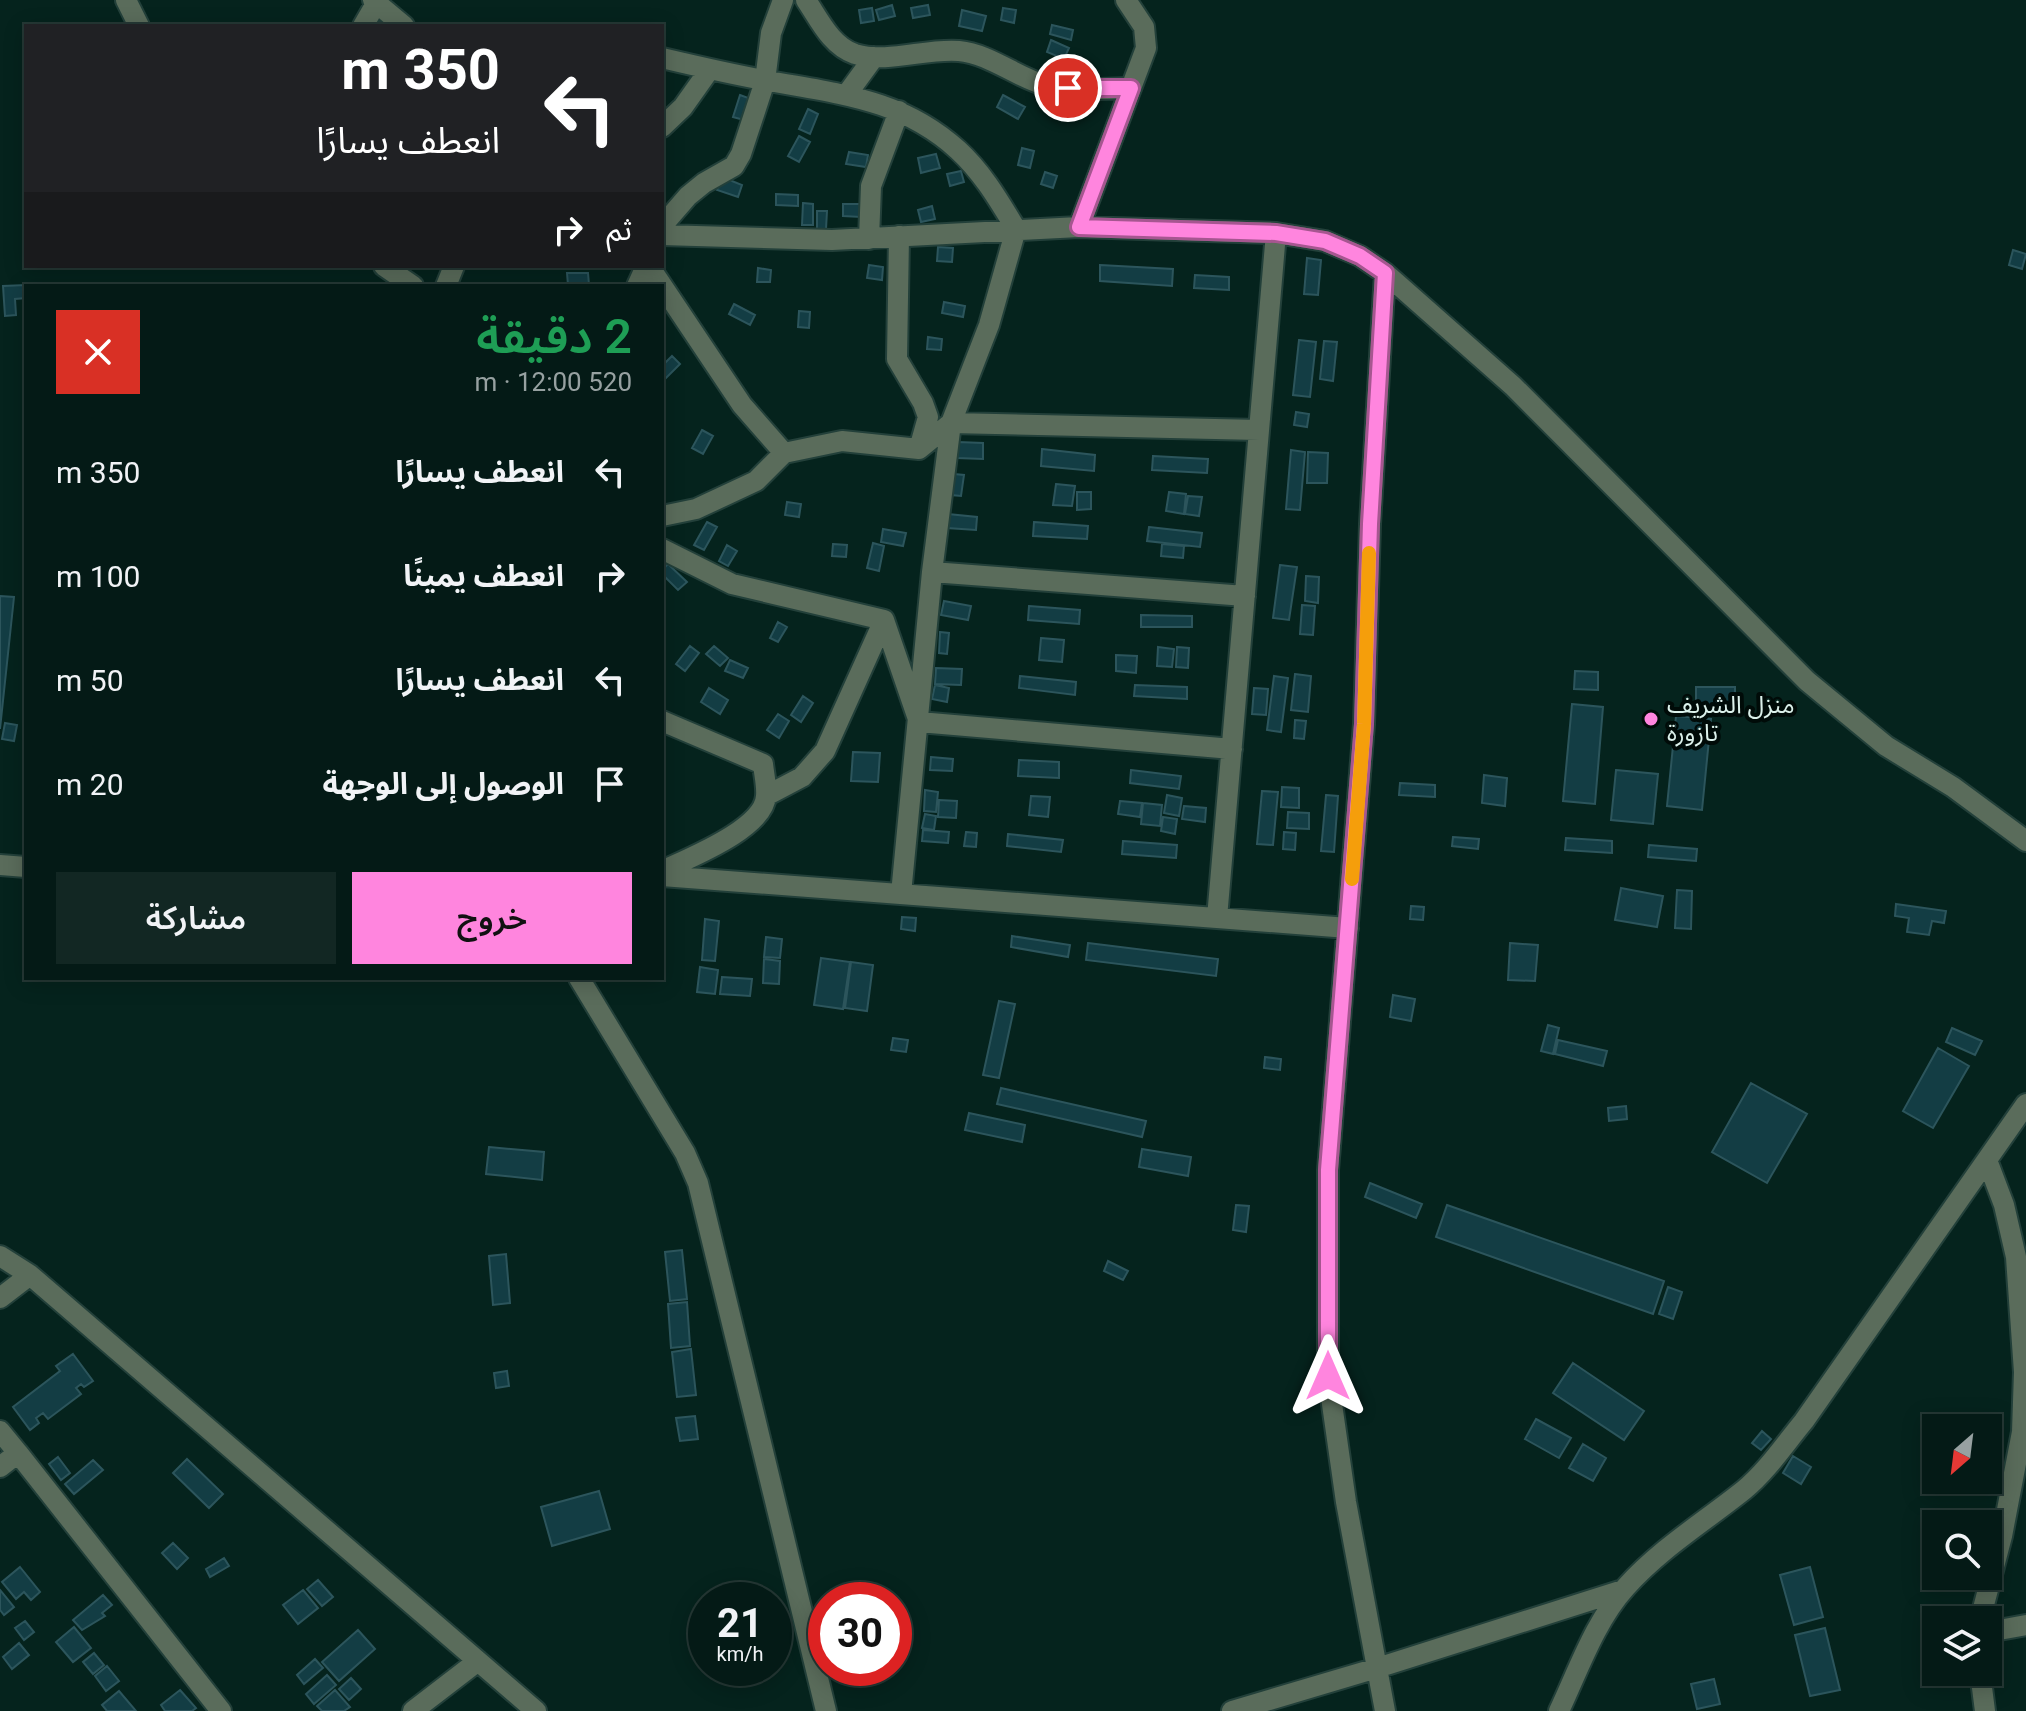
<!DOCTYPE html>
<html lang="ar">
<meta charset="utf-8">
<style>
:root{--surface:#041a16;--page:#122723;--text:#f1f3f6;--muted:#97a1a1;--line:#253835;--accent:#ff85de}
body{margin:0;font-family:Roboto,"Noto Sans Arabic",sans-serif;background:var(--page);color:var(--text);direction:rtl;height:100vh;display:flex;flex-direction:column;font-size:30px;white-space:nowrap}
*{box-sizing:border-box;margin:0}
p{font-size:26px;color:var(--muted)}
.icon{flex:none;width:44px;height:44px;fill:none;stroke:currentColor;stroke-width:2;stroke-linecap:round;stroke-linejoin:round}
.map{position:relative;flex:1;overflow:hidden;direction:ltr}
.panel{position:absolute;left:24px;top:284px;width:640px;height:696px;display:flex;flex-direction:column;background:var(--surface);border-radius:0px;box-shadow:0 4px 20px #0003,0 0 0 2px var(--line);direction:rtl}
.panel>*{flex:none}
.top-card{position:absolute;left:24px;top:24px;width:640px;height:244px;border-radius:0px;box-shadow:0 4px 20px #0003,0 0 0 2px var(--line);direction:rtl;background:#202124;color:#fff;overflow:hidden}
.needle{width:52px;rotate:208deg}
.buttons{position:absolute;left:1922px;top:1414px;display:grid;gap:16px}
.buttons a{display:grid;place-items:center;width:80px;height:80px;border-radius:0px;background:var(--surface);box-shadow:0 4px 20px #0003,0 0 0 2px var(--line);font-size:40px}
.speed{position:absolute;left:688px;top:1582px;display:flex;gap:16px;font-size:40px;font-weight:700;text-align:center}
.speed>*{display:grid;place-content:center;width:104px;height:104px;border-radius:50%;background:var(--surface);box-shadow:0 4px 20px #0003,0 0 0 2px var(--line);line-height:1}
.speed small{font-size:20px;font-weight:400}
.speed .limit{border:12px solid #d22;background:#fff;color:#111}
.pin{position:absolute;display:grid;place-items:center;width:68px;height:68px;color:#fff;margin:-34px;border:4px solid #fff;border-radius:50%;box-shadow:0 2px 8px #0007}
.me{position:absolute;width:88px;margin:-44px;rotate:0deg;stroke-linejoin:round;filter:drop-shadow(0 0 6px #0008)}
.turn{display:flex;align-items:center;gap:28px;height:168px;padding:0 32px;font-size:36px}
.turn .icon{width:104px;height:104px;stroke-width:2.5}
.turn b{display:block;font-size:56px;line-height:68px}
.then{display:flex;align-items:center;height:76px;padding:0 32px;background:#0003;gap:16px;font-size:30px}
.round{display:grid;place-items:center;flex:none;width:84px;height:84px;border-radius:0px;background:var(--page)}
.summary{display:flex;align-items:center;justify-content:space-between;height:136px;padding:0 32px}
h1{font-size:48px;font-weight:600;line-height:60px;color:#1e9e55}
.primary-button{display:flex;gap:16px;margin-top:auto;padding:16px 32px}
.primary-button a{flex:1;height:92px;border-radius:0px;background:var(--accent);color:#111;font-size:32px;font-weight:600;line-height:92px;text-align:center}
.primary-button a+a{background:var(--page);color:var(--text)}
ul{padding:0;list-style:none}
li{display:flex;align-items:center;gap:24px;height:104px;padding:0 32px}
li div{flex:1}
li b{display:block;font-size:30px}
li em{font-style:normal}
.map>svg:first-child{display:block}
</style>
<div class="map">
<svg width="2026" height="1711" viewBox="0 0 2026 1711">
<rect width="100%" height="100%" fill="#05231d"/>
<path fill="#133d44" stroke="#2c555c" stroke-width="2" d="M892 5 895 16 879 20 876 10Z
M928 5 930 15 913 18 911 8Z
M872 8 874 21 861 23 859 10Z
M1003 8 1016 10 1014 23 1001 20Z
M962 10 986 16 982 31 959 26Z
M1052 25 1073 30 1071 40 1050 34Z
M1051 40 1069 48 1064 59 1047 52Z
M740 95 751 99 744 120 733 117Z
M1003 95 1025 107 1018 119 997 107Z
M808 109 818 114 810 134 799 129Z
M799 136 810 142 799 162 788 156Z
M1022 148 1034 151 1030 168 1018 165Z
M849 152 868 155 866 167 846 164Z
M936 154 940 168 921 173 918 158Z
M961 171 964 182 950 186 947 174Z
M1045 172 1057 176 1053 188 1041 184Z
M722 177 742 185 738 197 717 190Z
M776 194 798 195V206L776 205Z
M803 203 813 204V225H802Z
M843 204H861V217L843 216Z
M932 206 935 219 921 222 918 210Z
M817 211H827L826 229H817Z
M938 247 953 248 952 262 937 261Z
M2013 250 2026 254 2022 269 2009 265Z
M1307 258 1321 260 1318 295 1304 294Z
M869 265 883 267 882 280 867 278Z
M1100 265 1173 269 1172 286 1100 281Z
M758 268 771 270 770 282H757Z
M567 273H588L589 285H568Z
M1195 275 1229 277V290L1194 288Z
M26 285V298L15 299 16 315 5 316 3 286Z
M944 302 965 306 963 317 942 313Z
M734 304 755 315 750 325 729 314Z
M799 311 810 312 809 328 798 327Z
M928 337 942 339 941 350 927 349Z
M1299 340 1316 342 1310 397 1293 395Z
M1324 341 1337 342 1333 381 1320 379Z
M672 356 680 364 663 381 662 366Z
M1296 412 1309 414 1307 427 1294 425Z
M702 430 713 436 703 454 692 448Z
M958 442 983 443V459L957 458Z
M1042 449 1095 455 1094 471 1041 466Z
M1291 450 1305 452 1300 510 1286 509Z
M1308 452 1328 453 1327 483H1307Z
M1153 456 1208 459 1207 473 1152 470Z
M954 474 964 475 961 496 951 495Z
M1056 484 1075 486 1072 506 1053 505Z
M1077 492H1091V509L1077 510Z
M1169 492 1186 494 1184 514 1166 511Z
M1188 496 1202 497 1199 516 1185 514Z
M787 502 801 504 799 517 785 515Z
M948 514 977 517 976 530 947 528Z
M707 522 717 527 704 550 694 545Z
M1034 522 1088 526 1087 539 1033 536Z
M1149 527 1202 533 1200 547 1147 541Z
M883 529 906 533 903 546 881 542Z
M873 543 884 546 879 571 867 568Z
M833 544 847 545 846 557 832 556Z
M1162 544 1184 546 1183 558 1161 556Z
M727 545 737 551 728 566 719 561Z
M668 564 687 582 678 590 662 574V570Z
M1280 565 1297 567 1289 620 1273 618Z
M1306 576 1319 577 1318 603 1305 601Z
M0 596 14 597 0 729Z
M944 601 971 606 968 620 941 615Z
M1302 605 1315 606 1313 635 1300 634Z
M1029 606 1080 610 1079 624 1028 620Z
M1141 615 1192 616V627H1141Z
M778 622 787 627 778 642 770 638Z
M940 632 949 633 947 654 939 653Z
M1041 638 1064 640 1062 662 1039 660Z
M690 646 699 653 685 671 676 664Z
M714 646 728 658 720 666 706 654Z
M1158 647 1174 649 1172 667 1157 666Z
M1177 647 1189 648 1188 668 1176 667Z
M1116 655 1137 656 1136 673 1116 671Z
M730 660 748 668 743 678 725 671Z
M936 668 962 669 961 685 935 684Z
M1575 671 1598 672V690L1574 689Z
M1295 674 1311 676 1308 712 1291 710Z
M1020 676 1076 682 1075 695 1019 688Z
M1274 676 1288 678 1281 732 1267 730Z
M935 685 949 688 947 702 932 699Z
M1135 685 1187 687V699L1134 696Z
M1696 687H1735V707H1696Z
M709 688 728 700 720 714 701 702Z
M1254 688 1268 689 1266 715 1252 714Z
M803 696 813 703 801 722 791 715Z
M1572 704 1603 707 1595 804 1563 801Z
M778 714 789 721 779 738 767 730Z
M1676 716 1711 719 1702 810 1667 806Z
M1295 720 1306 721 1304 739 1294 738Z
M5 723 17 725 14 741 2 739Z
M853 752 880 753 878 782 851 781Z
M931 757 953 759 952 771 930 770Z
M1019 760 1059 762V778L1018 776Z
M1131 770 1181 776 1179 789 1130 783Z
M1616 770 1658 774 1653 824 1611 820Z
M1484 775 1507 778 1505 806 1482 803Z
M1400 783 1435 785V797L1399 795Z
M1282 787 1299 788V808L1281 807Z
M925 790 938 792 936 812 924 811Z
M1262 791 1278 792 1273 845 1257 844Z
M1167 795 1182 798 1179 816 1164 813Z
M1326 795 1338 796 1334 852 1321 851Z
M1031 796 1050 797 1048 817 1029 815Z
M939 800 957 801 956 818 938 817Z
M1120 801 1142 803 1140 817 1118 814Z
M1143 803 1162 805 1160 826 1141 824Z
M1184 806 1206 808 1205 822 1182 819Z
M1288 812 1309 813V829L1287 828Z
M925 814 936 816 934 830 922 828Z
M1163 817 1177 819 1175 834 1161 831Z
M923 830 949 832 948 843 922 841Z
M966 832 977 833 976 847 964 846Z
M1284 832 1296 833 1295 850 1283 849Z
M1008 834 1063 840 1061 852 1007 846Z
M1453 837 1479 839 1478 849 1452 846Z
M1566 838 1612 841V853L1565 850Z
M1123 841 1177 845 1176 858 1122 854Z
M1649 845 1697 849 1696 861 1648 857Z
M1621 888 1663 896 1657 927 1615 920Z
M1677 890 1692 891 1691 929 1675 928Z
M1896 904 1946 911 1944 923 1932 921 1929 935 1907 932 1909 918 1895 916Z
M1411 906 1424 907 1423 920 1410 919Z
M902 917 916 918 915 931 901 929Z
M705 919 719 921 715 961 702 960Z
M1012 936 1070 945 1068 957 1011 947Z
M766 937 782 939 780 958 764 957Z
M1088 943 1218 959 1216 976 1086 960Z
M1510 943 1538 945 1535 981 1508 980Z
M821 958 850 962 843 1009 814 1005Z
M764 959 780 961 779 984 763 983Z
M851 962 873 965 867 1011 845 1008Z
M700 967 718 970 715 994 697 992Z
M722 977 752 979 750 996 720 994Z
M1393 995 1415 999 1411 1021 1390 1017Z
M999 1001 1015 1004 999 1078 983 1075Z
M1548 1025 1559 1028 1553 1054 1541 1051Z
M1952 1028 1982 1041 1975 1055 1946 1042Z
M893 1038 908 1040 906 1052 891 1050Z
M1558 1040 1607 1051 1603 1066 1555 1054Z
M1938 1048 1969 1066 1933 1128 1903 1111Z
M1265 1057 1281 1059 1280 1070 1264 1068Z
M1751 1083 1807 1114 1767 1183 1712 1152Z
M1001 1088 1146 1121 1142 1137 997 1104Z
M1626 1106 1627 1119 1609 1121 1608 1108Z
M969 1113 1025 1125 1022 1142 965 1130Z
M489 1147 544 1152 542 1180 486 1174Z
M1142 1149 1191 1157 1188 1176 1139 1167Z
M1370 1183 1422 1204 1416 1218 1365 1197Z
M1236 1205 1249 1206 1246 1232 1233 1230Z
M1447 1205 1664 1281 1653 1314 1436 1237Z
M682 1250 687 1299 670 1301 665 1252Z
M506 1254 510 1303 493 1305 489 1256Z
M1108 1261 1128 1271 1123 1280 1104 1271Z
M1668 1287 1682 1292 1673 1319 1659 1314Z
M687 1302 690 1346 671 1348 668 1304Z
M691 1349 696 1395 677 1397 672 1352Z
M73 1354 93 1381 84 1387 81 1384 76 1388 81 1394 48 1419 43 1413 36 1418 39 1423 30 1430 13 1407 60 1371 56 1366Z
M1573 1363 1644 1411 1624 1440 1553 1393Z
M507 1371 509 1386 496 1388 494 1373Z
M695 1416 698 1439 680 1441 676 1418Z
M1536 1419 1571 1438 1559 1458 1525 1439Z
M1762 1431 1771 1439 1761 1450 1752 1443Z
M1583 1444 1606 1458 1593 1481 1569 1468Z
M1793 1456 1811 1467 1801 1484 1783 1473Z
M58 1457 70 1473 61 1480 49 1464Z
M187 1459 223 1494 209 1508 173 1473Z
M93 1460 103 1470 74 1494 65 1484Z
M599 1491 610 1529 552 1546 541 1507Z
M173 1543 188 1558 177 1569 162 1553Z
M224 1558 229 1566 210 1577 206 1569Z
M20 1567 40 1592 31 1600 24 1592 16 1599 2 1582Z
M1810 1567 1823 1617 1794 1625 1780 1575Z
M318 1580 333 1597 322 1606 307 1589Z
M0 1590 14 1607 4 1615 0 1610Z
M303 1590 318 1608 298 1624 283 1605Z
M103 1595 112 1605 102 1613 105 1616 82 1630 73 1620Z
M25 1621 34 1632 24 1640 15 1628Z
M74 1627 91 1648 73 1662 56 1642Z
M1825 1628 1840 1690 1810 1696 1795 1635Z
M358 1630 375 1649 339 1681 322 1662Z
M19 1643 29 1655 12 1669 3 1657Z
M94 1653 104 1665 93 1674 83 1662Z
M315 1659 323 1668 304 1684 297 1675Z
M107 1666 119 1681 106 1691 95 1676Z
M327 1675 336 1685 314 1704 306 1694Z
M351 1678 361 1689 349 1700 339 1689Z
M1714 1679 1720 1704 1697 1709 1691 1684Z
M180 1690 196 1708 192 1711H165L161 1705Z
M335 1690 350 1707 344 1711H322L317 1706Z
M119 1691 136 1711H107L102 1705Z"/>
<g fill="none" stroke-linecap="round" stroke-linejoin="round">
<g stroke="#23403a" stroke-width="24">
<path id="minor" d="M126 0 139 26
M373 0 404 26
M806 0C819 19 831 46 855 54 889 64 925 48 959 51 990 54 1016 77 1045 85 1072 93 1104 88 1131 88
M363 26 378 0
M662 58C696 66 730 74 764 80 837 94 901 98 958 150 983 173 999 201 1016 229L989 325 951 423 932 572 901 894
M847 94 874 57
M662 127 683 107 710 69
M662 226 688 196 704 183 734 166 741 154 765 81 771 33 783 0
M1079 227 1146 48 1144 27 1126 0
M662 235 832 240 1079 227 1276 233 1325 241 1360 256 1385 273 1513 386 1807 681 1886 746 1953 787 2026 841
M899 236 897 359 923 403 928 417 919 449
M869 239 871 186 899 111
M384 266 413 286
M649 266 742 405 784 453
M446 286 454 266
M637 286 646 266
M662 516 696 509 756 481 784 453 842 441 919 449 951 423 1259 430
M662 549 732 584 884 620 919 722 1232 749
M932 572 1245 596
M662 721 763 764C764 774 767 786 766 796 764 829 689 858 662 871
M766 796 802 777 825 751 884 620
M0 865 26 867
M662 876 1348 928
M1217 918 1276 233
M579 978 685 1153 698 1183 826 1711
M0 1256 30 1275 536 1711
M0 1298 30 1275
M0 1431 18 1453 0 1467
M18 1453 221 1711
M1980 1620 2002 1536 2022 1432 2024 1372 2016 1257 2004 1205 1987 1160
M1988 1632 2026 1625
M1980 1672 1985 1711
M413 1711 478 1661
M1232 1711 1377 1668 1623 1590
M1385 1711 1346 1502 1328 1376V1170L1364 724 1370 524 1385 273
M1559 1711C1578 1671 1595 1621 1626 1587 1660 1549 1704 1522 1744 1490 1767 1471 1785 1444 1804 1421L2026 1104"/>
</g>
<use href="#minor" stroke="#5a6c5b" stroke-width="20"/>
</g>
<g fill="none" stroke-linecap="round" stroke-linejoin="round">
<g stroke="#a65690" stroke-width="20">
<path id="route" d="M1068 88H1131L1079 227 1276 233 1325 241 1360 256 1385 273 1370 524 1364 724 1328 1170V1376"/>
</g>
<use href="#route" stroke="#ff85de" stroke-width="14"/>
<path stroke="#f59e0b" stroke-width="14" d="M1352 879 1364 724 1369 553"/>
</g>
<circle fill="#ff85de" stroke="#000b08" stroke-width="3" cx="1651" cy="719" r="8"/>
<g text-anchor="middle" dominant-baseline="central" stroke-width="8" stroke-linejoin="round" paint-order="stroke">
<g font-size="24" fill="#dcf1eb" stroke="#000b08" text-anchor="start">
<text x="1667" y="705">منزل الشريف<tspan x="1667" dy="28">تازورة</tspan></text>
</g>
</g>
</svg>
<div class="buttons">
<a><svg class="needle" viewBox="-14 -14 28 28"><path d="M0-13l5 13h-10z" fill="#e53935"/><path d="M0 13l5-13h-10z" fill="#97a1a1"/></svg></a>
<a><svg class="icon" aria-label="search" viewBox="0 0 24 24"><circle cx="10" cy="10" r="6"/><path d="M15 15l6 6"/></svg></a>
<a><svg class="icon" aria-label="layers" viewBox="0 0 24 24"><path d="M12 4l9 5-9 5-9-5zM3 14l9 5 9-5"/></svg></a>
</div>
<div class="speed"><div>21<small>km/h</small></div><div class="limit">30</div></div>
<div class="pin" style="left:1068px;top:88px;background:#d93025"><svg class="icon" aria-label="arrive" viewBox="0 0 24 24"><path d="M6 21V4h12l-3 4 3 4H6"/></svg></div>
<svg class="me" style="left:1328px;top:1376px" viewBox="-20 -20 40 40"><path d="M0-17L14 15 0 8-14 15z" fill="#ff85de" stroke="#fff" stroke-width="4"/></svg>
<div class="top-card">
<div class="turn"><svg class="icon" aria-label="left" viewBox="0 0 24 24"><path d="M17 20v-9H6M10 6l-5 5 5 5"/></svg><div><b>350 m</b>انعطف يسارًا</div></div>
<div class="then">ثم<svg class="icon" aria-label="right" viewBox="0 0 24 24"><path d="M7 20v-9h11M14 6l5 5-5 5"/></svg></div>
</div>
<section class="panel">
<div class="summary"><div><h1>2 دقيقة</h1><p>520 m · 12:00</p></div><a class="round" style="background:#d93025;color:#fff"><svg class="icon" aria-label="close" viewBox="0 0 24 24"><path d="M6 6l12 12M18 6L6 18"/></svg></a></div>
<ul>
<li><svg class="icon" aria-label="left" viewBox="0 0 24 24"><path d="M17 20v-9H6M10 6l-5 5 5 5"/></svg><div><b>انعطف يسارًا</b></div><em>350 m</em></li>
<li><svg class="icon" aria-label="right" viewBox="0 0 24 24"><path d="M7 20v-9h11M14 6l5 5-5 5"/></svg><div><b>انعطف يمينًا</b></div><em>100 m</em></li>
<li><svg class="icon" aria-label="left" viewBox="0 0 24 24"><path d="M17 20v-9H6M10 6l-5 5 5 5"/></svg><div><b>انعطف يسارًا</b></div><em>50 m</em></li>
<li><svg class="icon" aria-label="arrive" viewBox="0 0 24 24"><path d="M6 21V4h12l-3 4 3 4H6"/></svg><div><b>الوصول إلى الوجهة</b></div><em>20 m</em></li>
</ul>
<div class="primary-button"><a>خروج</a><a>مشاركة</a></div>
</section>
</div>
